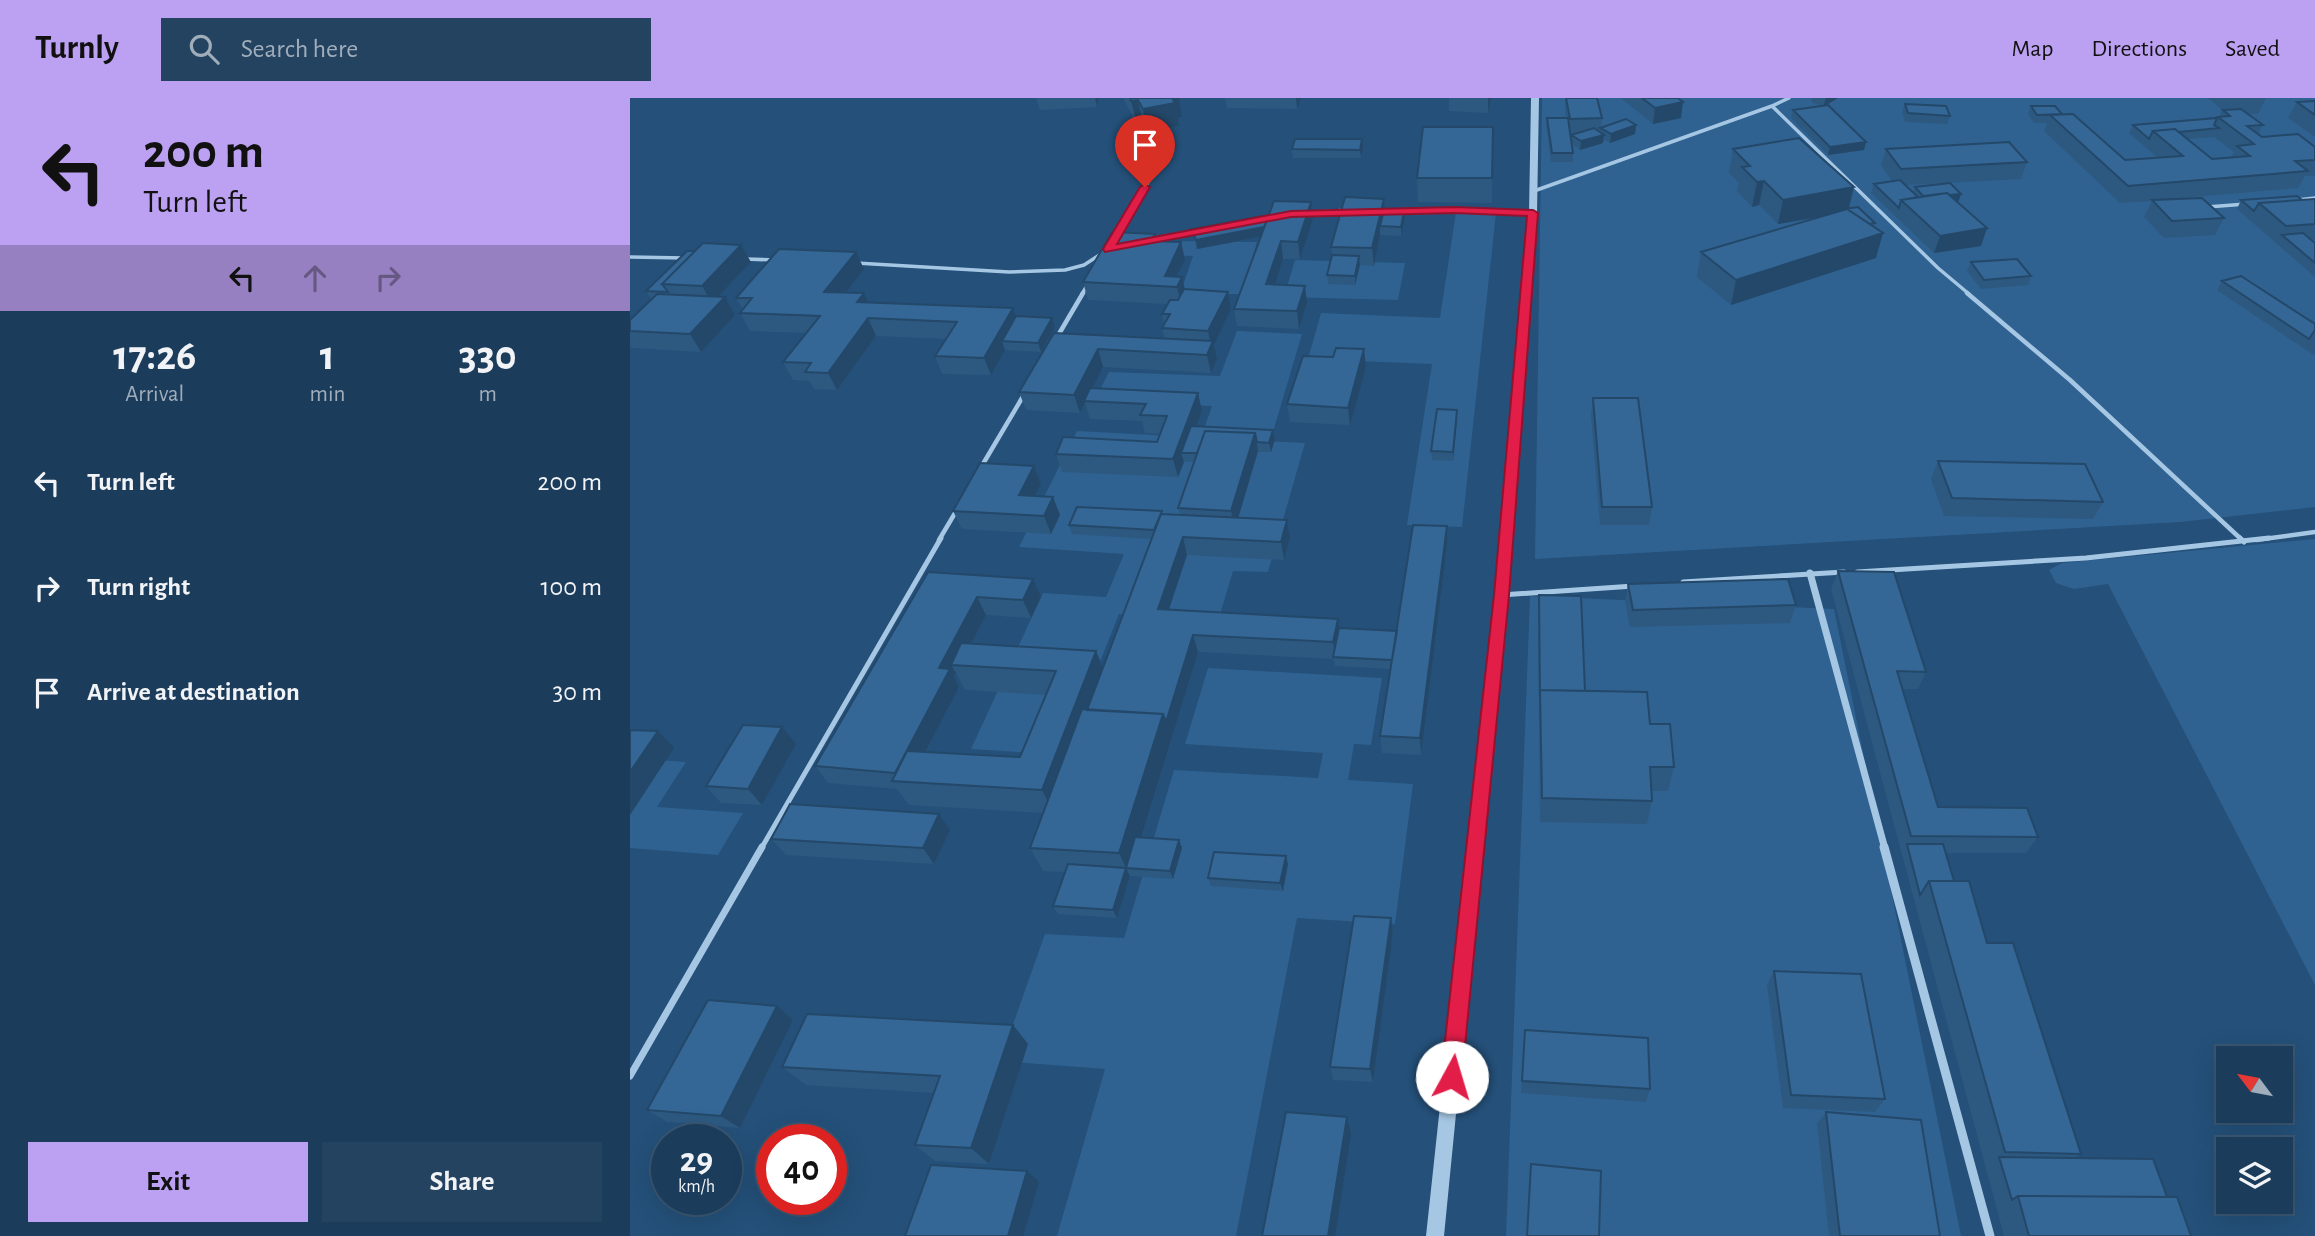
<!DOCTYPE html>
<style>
:root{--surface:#1b3c5b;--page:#244361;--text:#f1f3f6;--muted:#a0adbb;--line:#395671;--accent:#bca0f2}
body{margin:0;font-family:"Alegreya Sans",sans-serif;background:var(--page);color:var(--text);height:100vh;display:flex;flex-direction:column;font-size:26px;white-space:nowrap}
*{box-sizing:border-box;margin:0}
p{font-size:23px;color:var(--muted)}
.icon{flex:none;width:38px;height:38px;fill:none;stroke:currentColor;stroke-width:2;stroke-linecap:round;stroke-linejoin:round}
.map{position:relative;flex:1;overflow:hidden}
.panel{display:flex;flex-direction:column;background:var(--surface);width:630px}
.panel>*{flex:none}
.guide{background:#bca0f2;color:#111;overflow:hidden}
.needle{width:46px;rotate:302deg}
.tools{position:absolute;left:1586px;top:948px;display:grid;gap:14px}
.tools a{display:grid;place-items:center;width:77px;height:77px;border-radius:0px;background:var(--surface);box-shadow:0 7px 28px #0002,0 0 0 2px var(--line);font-size:35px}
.speed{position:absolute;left:21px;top:1026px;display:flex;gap:14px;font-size:35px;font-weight:700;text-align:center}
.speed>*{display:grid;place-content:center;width:91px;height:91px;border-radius:50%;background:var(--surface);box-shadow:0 7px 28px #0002,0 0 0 2px var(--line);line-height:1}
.speed small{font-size:18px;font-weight:400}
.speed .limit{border:10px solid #d22;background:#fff;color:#111}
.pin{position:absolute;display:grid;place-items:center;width:60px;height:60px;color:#fff;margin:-72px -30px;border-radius:50% 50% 50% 0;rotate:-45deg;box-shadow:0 0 7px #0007}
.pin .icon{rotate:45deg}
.me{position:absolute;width:77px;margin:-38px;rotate:6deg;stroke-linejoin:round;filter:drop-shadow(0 0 5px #0008)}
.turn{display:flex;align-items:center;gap:24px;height:147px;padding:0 28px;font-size:32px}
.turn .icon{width:91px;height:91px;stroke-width:2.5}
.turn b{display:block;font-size:49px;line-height:60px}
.lanes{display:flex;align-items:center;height:66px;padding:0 28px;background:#0003;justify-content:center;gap:35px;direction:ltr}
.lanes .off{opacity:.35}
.eta{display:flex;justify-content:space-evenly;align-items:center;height:119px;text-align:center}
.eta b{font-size:42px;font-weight:700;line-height:49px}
.primary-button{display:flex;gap:14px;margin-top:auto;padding:14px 28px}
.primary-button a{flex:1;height:80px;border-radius:0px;background:var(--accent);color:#111;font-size:28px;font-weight:700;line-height:80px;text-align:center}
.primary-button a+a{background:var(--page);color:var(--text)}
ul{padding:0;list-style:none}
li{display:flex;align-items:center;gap:21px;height:105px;padding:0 28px}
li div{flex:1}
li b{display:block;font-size:26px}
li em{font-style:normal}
header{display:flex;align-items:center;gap:42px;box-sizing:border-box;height:98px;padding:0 35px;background:var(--accent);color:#111}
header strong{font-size:33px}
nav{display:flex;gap:38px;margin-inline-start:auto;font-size:24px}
.search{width:490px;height:63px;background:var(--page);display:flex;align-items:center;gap:18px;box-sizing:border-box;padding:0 24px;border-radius:0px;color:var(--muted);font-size:26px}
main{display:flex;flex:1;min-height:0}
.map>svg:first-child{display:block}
</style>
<header>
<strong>Turnly</strong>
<div class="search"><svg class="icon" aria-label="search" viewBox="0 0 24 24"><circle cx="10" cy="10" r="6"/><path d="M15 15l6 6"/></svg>Search here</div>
<nav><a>Map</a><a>Directions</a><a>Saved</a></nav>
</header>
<main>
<section class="panel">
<div class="guide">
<div class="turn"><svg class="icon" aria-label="left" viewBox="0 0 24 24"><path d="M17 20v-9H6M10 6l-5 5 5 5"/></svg><div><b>200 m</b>Turn left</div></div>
<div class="lanes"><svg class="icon" aria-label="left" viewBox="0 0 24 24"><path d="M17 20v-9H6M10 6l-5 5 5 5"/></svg><svg class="icon off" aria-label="ahead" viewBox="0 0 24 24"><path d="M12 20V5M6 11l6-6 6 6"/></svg><svg class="icon off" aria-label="right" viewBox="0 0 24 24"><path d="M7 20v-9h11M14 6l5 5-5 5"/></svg></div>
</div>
<div class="eta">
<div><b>17:26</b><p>Arrival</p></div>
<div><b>1</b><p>min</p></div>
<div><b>330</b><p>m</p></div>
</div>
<ul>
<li><svg class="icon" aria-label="left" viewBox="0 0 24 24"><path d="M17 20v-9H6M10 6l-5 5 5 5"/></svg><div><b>Turn left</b></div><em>200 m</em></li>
<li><svg class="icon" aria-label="right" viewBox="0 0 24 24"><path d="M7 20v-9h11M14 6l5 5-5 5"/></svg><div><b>Turn right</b></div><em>100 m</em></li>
<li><svg class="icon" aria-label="arrive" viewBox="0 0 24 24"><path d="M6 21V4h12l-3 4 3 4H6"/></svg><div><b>Arrive at destination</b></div><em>30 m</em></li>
</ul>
<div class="primary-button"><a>Exit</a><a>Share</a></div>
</section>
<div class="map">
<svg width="1685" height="1138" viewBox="0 0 1685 1138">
<rect width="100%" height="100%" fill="#245079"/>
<path fill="#2f6291" d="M912 0H1685V409L1550 424 905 461Z
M826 114 866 115 832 429 777 427 802 266 678 261 691 215 810 220Z
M544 143 627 144 614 196H550L563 158 539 157Z
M665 162 775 165 768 202 654 199Z
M607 233 672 236 643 334 574 331 582 308 464 303 479 274 590 278Z
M447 333 675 345 638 474 603 473 588 523 489 516 433 657 341 651 413 495 476 499 494 456 389 449Z
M1685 441V887L1478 486 1444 491 1426 485 1419 472 1432 465Z
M900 498 1204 511 1331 1138H876Z
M578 570 752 580 741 647 724 646 718 682 783 686 765 826 667 820 606 1138H427L475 971 370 963 415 836 494 840 544 672 688 680 693 655 555 646Z
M0 660 56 664 27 709 113 715 88 757 0 750Z"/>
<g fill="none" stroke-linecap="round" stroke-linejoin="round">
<path stroke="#a6c7e4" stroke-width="3.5" d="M1159 0 1142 8 1308 170 1339 196
M904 93 1142 8
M1667 102 1685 100
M1577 109 1616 106
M756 112 903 115
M675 115 718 112
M486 138 540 47
M520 142 569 133
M0 159 55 160
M114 161 146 162
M226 165 379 174 435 172 454 167 474 154
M452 196 458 186"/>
<path stroke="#a6c7e4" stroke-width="4.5" d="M1337 195 1440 282 1612 442
M426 241 453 195
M350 371 395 295
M309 442 328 410
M1626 442 1685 434"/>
<path stroke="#a6c7e4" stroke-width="5" d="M1610 440 1614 444
M1227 474 1456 460 1639 440
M1053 484 1214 474
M871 497 1004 488
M131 751 311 440"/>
<path stroke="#a6c7e4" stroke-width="7" d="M0 978 132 749"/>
<path stroke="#a6c7e4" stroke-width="7" d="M1180 475 1255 751"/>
<path stroke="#a6c7e4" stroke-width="9" d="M1254 749 1360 1138"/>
<path fill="#a6c7e4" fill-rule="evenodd" d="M901 0H909L907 115 877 497 814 1138H796L865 497 899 115Z"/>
</g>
<path fill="#2d5981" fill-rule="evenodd" d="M406 0H469L467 9 410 12Z
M493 0H549L552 19H548L549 28 518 34 513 25 507 26Z
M595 0H671L667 11 597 10Z
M819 0H861L858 15 819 13Z
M935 0H967L972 20 971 29 1006 27 1005 36 980 45 973 41V45L950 52 942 46 943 55V64H921L916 28 917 20H936L935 13Z
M991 0H1048L1051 20 1023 26Z
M1182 0H1208L1195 8 1236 44 1234 52 1198 57 1161 20 1163 12 1191 8 1181 4Z
M1578 0H1636L1628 16H1619L1633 27 1628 36 1632 39 1685 49V78H1675L1668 90 1530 102 1594 120 1585 137 1534 140 1514 119 1522 103 1490 105 1414 33 1417 25H1404L1398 16 1401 8 1432 16 1495 62 1528 60 1499 35 1503 27 1587 20 1589 19 1592 12ZM1584 39 1604 54 1601 59 1582 61 1558 41Z
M1685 3V39L1658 20 1667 4Z
M1275 6 1320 18 1317 26 1275 24 1272 14Z
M863 29 862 105 788 104 787 80Z
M733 50 731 60H663L662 51Z
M1103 51 1219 110 1245 125 1244 129 1246 160 1101 207 1067 179 1071 154 1190 119 1148 126 1129 107 1122 109 1107 93 1109 85 1099 75Z
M1256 51 1397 64 1391 81 1276 87 1283 94 1285 89 1328 104 1351 148 1304 155 1241 95 1244 86 1262 83 1251 67Z
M754 101V112L775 121 771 138 750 137 744 168 730 167 725 187 698 186 697 177 702 157 701 149Z
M1685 101V142H1682L1685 145V179L1607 111 1611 102Z
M683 121 670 161H653L644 187 677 205 669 231 607 228 604 211 631 139 567 151 561 131Z
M525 136 527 143 551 144 555 162 547 179 555 191 598 194 601 211 584 247 587 261 581 275 473 269 462 290 572 313 567 328 643 332 645 341 641 354H628L608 419 657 422 660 440 654 462 557 457 539 512 709 530 767 533 817 428V446L791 657 752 655 750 638 761 571 705 568 704 561 568 554 512 739 549 742 552 750 543 781 500 778 487 820 428 816 423 808 435 774 413 773 400 750 413 715 279 707 267 691 198 685 185 668 298 474 403 481 411 499 401 520 356 517 341 546 466 553 473 570 521 441 442 436 439 427 532 416 550 417 548 410 564 364H554L548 379 432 374 426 356 527 344 530 336 515 335 512 323 460 321 455 305 450 315 396 312 389 294 424 235 535 241 532 230 534 226 532 216 538 206 458 202 453 184ZM326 575 335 592 416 597 390 659 296 654 329 589 324 579Z
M57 153 121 164 88 199H95L105 217 71 254 1 250 0 248V222L21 201 16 193Z
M1341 164 1401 178 1398 187 1351 191 1337 173Z
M234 171 216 194 234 195 238 205 386 218 422 220 425 229 411 254 375 252 361 277 312 276 305 258 316 241 246 238 207 292 184 291 180 283 163 282 153 264 177 235 120 233 110 215 113 211 106 200Z
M1592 183 1685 226V258L1587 192Z
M734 251 736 269 720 327 660 324 657 306 703 259Z
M963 300 1022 409 1019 427H970L961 318Z
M827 321 823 363 802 362 801 353Z
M1308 363 1473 404 1463 421 1314 418 1301 381Z
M404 368 411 386 405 398 430 417 421 436 332 431 323 413Z
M1208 473 1296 574 1288 591H1273L1308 709 1408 739 1396 755H1316L1324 783 1357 845 1451 1056 1445 1060 1537 1099 1561 1138H1374L1201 491Z
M998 486 1166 507 1160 525 1000 529 995 503Z
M909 497 955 593 1020 626 1044 669 1038 693H1021L1022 703 1017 726 910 724 908 515Z
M166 646 132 707 91 705 76 688Z
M309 716 320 732 304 766 156 757 141 741Z
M658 766 653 793 581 788 578 780Z
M761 820 763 835 743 984 703 982 700 969Z
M1144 873 1255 1001 1245 1014 1153 1010 1137 887Z
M147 908 163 922 110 1030 37 1024 17 1012Z
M383 927 398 946 359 1066 305 1063 285 1047 304 995 176 987 152 969Z
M895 932 1020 991 1016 1004 891 995Z
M1196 1014 1310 1138H1199L1187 1026Z"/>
<path fill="#244869" d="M465 0H469L467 9Z
M540 0H549L552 19H548L549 28 518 34 513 11Z
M666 0H671L667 11Z
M858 0H861L858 15Z
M1196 0H1208L1193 9Z
M508 2 513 25 507 26 501 3Z
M1053 4 1051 20 1023 26 1025 10Z
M1006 27 1005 36 980 45 981 36Z
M974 37 973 45 950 52 951 43Z
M732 41 733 50 731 60 730 52Z
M1236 44 1234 52 1198 57 1200 49Z
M1134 83 1129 107 1122 109 1127 84Z
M1224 89 1218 114 1148 126 1153 102Z
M1331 96 1328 105 1295 101Z
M754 101 755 118 750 128V137L744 168 742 150Z
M681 104 683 121 670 161 668 144Z
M774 113 775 121 771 138V129Z
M638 128 640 137 567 151 566 142Z
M1357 130 1351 148 1304 155 1310 138Z
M1253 135 1246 160 1101 207 1106 182Z
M651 143 653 161 639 204 636 186Z
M551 144 555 162 542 188 535 178Z
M111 147 121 164 82 205 72 188Z
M226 154 234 171 203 211 194 194Z
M729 158 730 167 725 187V178Z
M552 179 556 196 551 206 547 189Z
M675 188 677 205 669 231 667 213Z
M598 194 601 211 584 247 587 261 581 275 577 257 581 248 578 233Z
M234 195 242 213 227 204Z
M95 199 105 217 71 254 60 236Z
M383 210 389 227 372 243 375 252 361 277 354 260Z
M238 220 246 238 207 292 198 275Z
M422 220 425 229 411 254 408 245Z
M468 251 473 269 456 303H454L455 305 450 315 444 297Z
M734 251 736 269 720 327 718 310Z
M568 295 572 313 557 355H551L554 364 548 379 543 361Z
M827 312V321L823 363V354Z
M643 332 645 341 641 354 639 345Z
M625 335 628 353 605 431 601 413Z
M404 368 411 386 396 415 389 397Z
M423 399 430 417 421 436 414 418Z
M657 422 660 440 654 462 651 444Z
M817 428V446L791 657 790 640Z
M553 439 557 457 533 529 528 511Z
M403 481 411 499 401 520 393 502Z
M347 499 356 517 330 567H321L326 575 324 579 329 589 280 684 265 675 309 570Z
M708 521 710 539 706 561 703 544Z
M563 537 568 554 502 770H496L489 755 533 616Z
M466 553 476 578 424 716 412 692Z
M152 629 166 646 132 707 118 691Z
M28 633 44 650 0 717V674Z
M309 716 320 732 304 766 293 750Z
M549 742 552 750 543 781 540 773Z
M656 758 658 766 653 793 650 785Z
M496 770 500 778 487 820 483 812Z
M761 820 763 835 743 984 740 971Z
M147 908 163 922 110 1030 91 1018Z
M383 927 398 946 359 1066 341 1050Z
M717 1019 721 1036 705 1138H698Z
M397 1073 409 1084 393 1138H378Z"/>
<path fill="#346796" stroke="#244869" stroke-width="2" d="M500 0H542L545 5 513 11 508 2 501 3Z
M936 0H967L972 20 940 21Z
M1012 0H1048L1053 4 1025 10Z
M1685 3V17L1667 4Z
M1275 6 1316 8 1320 18 1278 15Z
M1198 7 1236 44 1200 49 1163 12Z
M1401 8H1425L1432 16 1407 17Z
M1611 11 1633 27 1617 28 1632 39 1668 36 1685 49V62L1665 63 1678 73 1498 88 1420 17 1443 16 1495 62 1553 58 1523 33 1545 31 1582 61 1620 58 1607 48 1624 46 1588 19 1600 18 1593 12Z
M917 20H938L943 55H922Z
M1587 20 1584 27 1589 30 1549 34 1554 38 1545 31 1523 33 1519 41 1503 27Z
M996 21 1006 27 981 36 970 30Z
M793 29H863L862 80H787Z
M964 30 974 37 951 43 941 37Z
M1169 40 1224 89 1153 102 1134 83 1127 84 1112 69 1120 68 1103 51Z
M665 41H732L730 52 662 51Z
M1379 44 1397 64 1271 71 1256 51Z
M1270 82 1288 99 1271 102 1269 110 1244 86Z
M1320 85 1331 96 1320 97 1317 95 1293 98 1285 89Z
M1317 95 1357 130 1310 138 1271 102Z
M1667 98 1672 102 1629 105 1624 113 1611 102Z
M715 99 754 101 742 150 701 149Z
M1572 100 1594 120 1542 123 1522 102Z
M1685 101V126L1656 128 1629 105Z
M644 103 681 104 668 144 651 143 636 186 675 188 667 213 604 211Z
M1228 109 1245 125 1240 126 1217 111H1214Z
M1217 111 1253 135 1106 182 1071 154Z
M754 112 774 113 771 129 750 128Z
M633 118 636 124 634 129 566 142 561 131Z
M482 134 525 136 521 143 551 144 535 178 552 179 547 189 453 184Z
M1673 135 1685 145V165L1652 137Z
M73 145 111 147 72 188 32 186Z
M149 151 226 154 194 194 234 195 227 204 383 210 354 260 305 258 327 224 238 220 198 275 175 274 181 265 153 264 190 218 110 215 122 200H106Z
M57 153H65L32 186 38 194 16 193Z
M702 157 729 158 725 178 697 177Z
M1387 161 1401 178 1354 182 1341 164Z
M1611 178 1685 226V232L1679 241 1592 183Z
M554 191 598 194 578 233 532 230 540 216H532L540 202H548Z
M27 196 95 199 60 236 0 233V222Z
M386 218 422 220 408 245 372 243Z
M424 235 583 243 577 257 468 251 444 297 389 294Z
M706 250 734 251 718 310 657 306 673 258 703 259Z
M460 290 568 295 543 361 426 356 433 339 527 344 537 318 510 317 516 306 454 303Z
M963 300H1008L1022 409H972Z
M807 311 827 312 823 354 801 353Z
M561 328 643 332 639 345 627 344 625 335 575 333 567 355H551Z
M575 333 625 335 601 413 548 410Z
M1308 363 1455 366 1473 404 1322 400Z
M350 365 404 368 389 397 423 399 414 418 323 413Z
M447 409 532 413 524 432 439 427Z
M531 416 657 422 651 444 553 439 528 511 708 521 703 544 563 537 536 624 533 616 457 612Z
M783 427 817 428 790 640 750 638Z
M1208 473 1264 474 1296 574 1267 573 1308 709 1397 710 1408 739 1281 738Z
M298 474 403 481 393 502 347 499 309 570 320 571 265 675 185 668Z
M1158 481 1166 507 1003 512 998 486Z
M909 497 951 498 955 593 910 592V599Z
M709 530 767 533 762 562 703 559Z
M331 545 466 553 412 692 262 683 277 653 390 659 426 573 321 567Z
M910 592 1017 594 1020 626H1040L1044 669H1020L1022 703 912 700Z
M452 611 533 616 489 755 400 750Z
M113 627 152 629 118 691 76 688Z
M0 632 28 633 0 674Z
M160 706 309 716 293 750 141 741Z
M505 739 549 742 540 773 496 770Z
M1277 746H1313L1324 783H1299L1290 797Z
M584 754 656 758 650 785 578 780Z
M438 766 496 770 483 812 423 808Z
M1299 783H1339L1357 845H1383L1451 1056 1375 1054Z
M724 818 761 820 740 971 700 969Z
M1144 873 1231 876 1255 1001 1161 997Z
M78 902 147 908 91 1018 17 1012Z
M177 916 383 927 341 1050 285 1047 310 978 152 969Z
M895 932 1018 940 1020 991 892 983Z
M656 1014 717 1019 698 1138H632Z
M1196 1014 1291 1022 1310 1138H1210Z
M1369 1059 1523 1061 1537 1099 1388 1098 1382 1102Z
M901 1066 971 1073 969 1138H897Z
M301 1067 397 1073 378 1138H275Z
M1388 1098 1547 1099 1561 1138H1399Z"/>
<path fill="#e11d48" stroke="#92132f" stroke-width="2" d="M515 86 520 89 487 146 661 113 825 109 903 112 908 115 879 497 832 979 829 987 822 990 814 987 811 979 864 497 897 118 825 115 661 119 475 154 473 151 510 89Z"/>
</svg>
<div class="tools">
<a><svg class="needle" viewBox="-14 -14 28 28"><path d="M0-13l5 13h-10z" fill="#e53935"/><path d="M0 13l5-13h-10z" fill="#a0adbb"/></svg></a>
<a><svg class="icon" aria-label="layers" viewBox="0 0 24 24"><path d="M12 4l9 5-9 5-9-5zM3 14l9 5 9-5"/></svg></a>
</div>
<div class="speed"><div>29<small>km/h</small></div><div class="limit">40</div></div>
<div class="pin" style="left:515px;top:89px;background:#d93025"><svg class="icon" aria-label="arrive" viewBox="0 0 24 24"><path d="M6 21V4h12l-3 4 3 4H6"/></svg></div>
<svg class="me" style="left:822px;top:979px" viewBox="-20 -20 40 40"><circle r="19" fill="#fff"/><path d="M0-13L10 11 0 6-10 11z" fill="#e11d48"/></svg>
</div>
</main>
